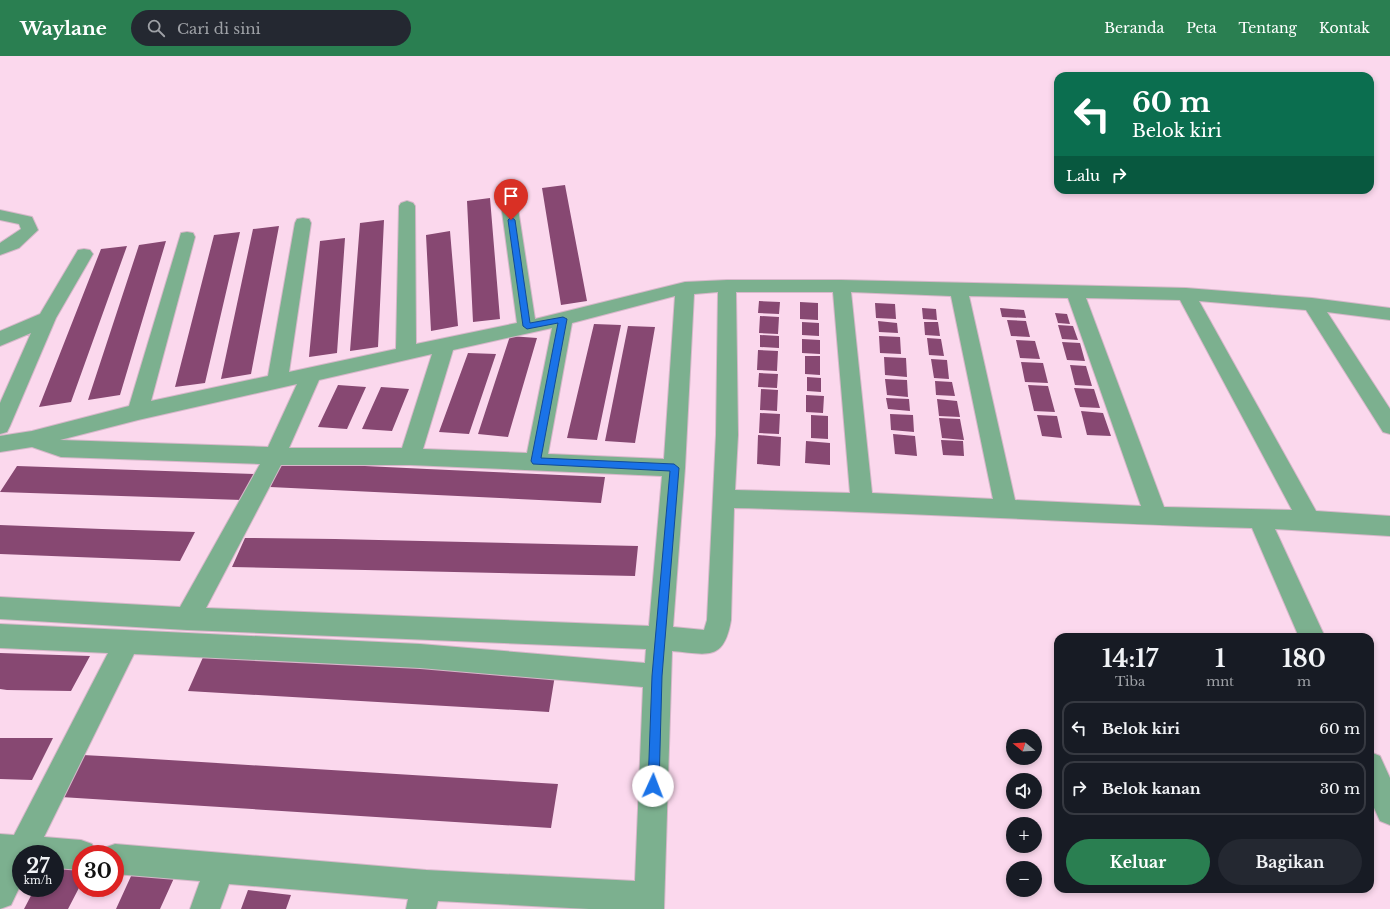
<!DOCTYPE html>
<html lang="id">
<meta charset="utf-8">
<style>
:root{--surface:#171b24;--page:#242831;--text:#f1f3f6;--muted:#9ea1a6;--line:#363941;--accent:#2a7f51}
body{margin:0;font-family:"Libre Baskerville",serif;background:var(--page);color:var(--text);height:100vh;display:flex;flex-direction:column;font-size:15px;white-space:nowrap}
*{box-sizing:border-box;margin:0}
p{font-size:13px;color:var(--muted)}
.icon{flex:none;width:22px;height:22px;fill:none;stroke:currentColor;stroke-width:2;stroke-linecap:round;stroke-linejoin:round}
.map{position:relative;flex:1;overflow:hidden}
.side{position:absolute;left:1054px;top:577px;width:320px;height:260px;display:flex;flex-direction:column;background:var(--surface);border-radius:12px;box-shadow:0 2px 6px #0003}
.side>*{flex:none}
.top-card{position:absolute;left:1054px;top:16px;width:320px;height:122px;border-radius:12px;box-shadow:0 2px 6px #0003;background:#0b6e4f;color:#fff;overflow:hidden}
.needle{width:26px;rotate:288deg}
.controls{position:absolute;left:1006px;top:673px;display:grid;gap:8px}
.controls a{display:grid;place-items:center;width:36px;height:36px;border-radius:50%;background:var(--surface);box-shadow:0 2px 6px #0003;font-size:20px}
.speed{position:absolute;left:12px;top:789px;display:flex;gap:8px;font-size:20px;font-weight:700;text-align:center}
.speed>*{display:grid;place-content:center;width:52px;height:52px;border-radius:50%;background:var(--surface);box-shadow:0 2px 6px #0003;line-height:1}
.speed small{font-size:10px;font-weight:400}
.speed .limit{border:6px solid #d22;background:#fff;color:#111}
.pin{position:absolute;display:grid;place-items:center;width:34px;height:34px;color:#fff;margin:-41px -17px;border-radius:50% 50% 50% 0;rotate:-45deg;box-shadow:0 0 4px #0007}
.pin .icon{rotate:45deg}
.me{position:absolute;width:44px;margin:-22px;rotate:2deg;stroke-linejoin:round;filter:drop-shadow(0 0 3px #0008)}
.turn{display:flex;align-items:center;gap:14px;height:84px;padding:0 12px;font-size:18px}
.turn .icon{width:52px;height:52px;stroke-width:2.5}
.turn b{display:block;font-size:28px;line-height:34px}
.then{display:flex;align-items:center;height:38px;padding:0 12px;background:#0003;gap:8px;font-size:15px}
.eta{display:flex;justify-content:space-evenly;align-items:center;height:68px;text-align:center}
.eta b{font-size:24px;font-weight:800;line-height:28px}
.primary-button{display:flex;gap:8px;margin-top:auto;padding:8px 12px}
.primary-button a{flex:1;height:46px;border-radius:24px;background:var(--accent);color:#fff;font-size:16px;font-weight:800;line-height:46px;text-align:center}
.primary-button a+a{background:var(--page);color:var(--text)}
ul{padding:0;list-style:none}
li{display:flex;align-items:center;gap:12px;height:54px;margin:0 8px 6px;padding:0 4px;border:2px solid var(--line);border-radius:12px}
li div{flex:1}
li b{display:block;font-size:15px}
li em{font-style:normal}
header{display:flex;align-items:center;gap:24px;box-sizing:border-box;height:56px;padding:0 20px;background:var(--accent);color:#fff}
header strong{font-size:19px}
nav{display:flex;gap:22px;margin-inline-start:auto;font-size:14px}
.search{width:280px;height:36px;background:var(--page);display:flex;align-items:center;gap:10px;box-sizing:border-box;padding:0 14px;border-radius:22px;color:var(--muted);font-size:15px}
.map>svg:first-child{display:block}
</style>
<header>
<strong>Waylane</strong>
<div class="search"><svg class="icon" aria-label="search" viewBox="0 0 24 24"><circle cx="10" cy="10" r="6"/><path d="M15 15l6 6"/></svg>Cari di sini</div>
<nav><a>Beranda</a><a>Peta</a><a>Tentang</a><a>Kontak</a></nav>
</header>
<div class="map">
<svg width="1390" height="853" viewBox="0 0 1390 853">
<rect width="100%" height="100%" fill="#fbd8ed"/>
<path fill="#874872" d="M565 129 587 245 561 249 542 132Z
M490 142 500 263 473 266 467 145Z
M384 164 378 291 350 295 360 167Z
M279 170 251 318 221 323 253 173Z
M450 175 458 270 431 275 426 179Z
M240 176 205 327 175 331 214 179Z
M345 182 337 297 309 301 320 185Z
M166 185 120 339 88 344 139 189Z
M127 190 71 346 39 351 101 193Z
M759 245 780 246 779 258 758 257Z
M800 246 818 247V264L800 263Z
M875 247 895 248 896 263 876 262Z
M922 252 936 253 937 264 923 263Z
M1000 252 1024 254 1026 262 1002 261Z
M1055 257 1067 258 1070 268 1058 267Z
M760 260 779 261 778 278 759 277Z
M1007 264 1026 265 1030 281 1011 280Z
M878 265 897 267 898 277 879 276Z
M802 266 819 267V280L802 279Z
M924 266H938L940 280 925 279Z
M594 268 621 269 597 384 567 382Z
M1058 269 1073 270 1078 284 1062 283Z
M628 270 655 271 635 387 605 385Z
M760 279 779 280V292L760 291Z
M510 280 537 282 508 381 478 378Z
M879 280 900 281 901 298 880 297Z
M927 282 941 283 944 300 929 299Z
M802 283 820 284V298L802 297Z
M1016 284 1035 285 1040 303 1020 302Z
M1062 286 1080 287 1085 305 1067 304Z
M758 294 778 295 777 315 757 314Z
M468 297 496 298 469 378 439 376Z
M805 300H820V319L805 318Z
M884 301 906 302 907 321 885 319Z
M931 303 947 304 949 323 934 322Z
M1021 306 1043 307 1048 327 1025 326Z
M1070 309 1086 310 1092 330 1075 329Z
M759 317 778 318 777 332 758 331Z
M807 321 821 322V336L807 335Z
M885 323 907 324 908 341 887 339Z
M935 325 952 326 955 340 936 339Z
M338 329 366 331 347 373 318 371Z
M1028 329 1048 330 1055 356 1034 355Z
M381 331 409 333 392 375 362 373Z
M1074 332 1094 333 1100 352 1080 351Z
M761 333 778 334 777 355 760 354Z
M806 339 824 340 823 357 806 356Z
M886 342 909 343 910 355 888 353Z
M937 343 957 345 960 361 939 360Z
M1081 355 1103 357 1111 380 1087 379Z
M760 357 780 358 779 378 759 377Z
M890 358 913 359 914 376 891 374Z
M811 359 828 360V383L811 382Z
M1037 359 1057 360 1062 382 1042 380Z
M939 362 960 363 964 384 942 382Z
M893 378 915 380 917 400 895 398Z
M758 379 781 381 780 410 757 408Z
M941 384 963 385 964 400 943 399Z
M806 385 830 387V409L805 407Z
M282 406 427 413 605 421 601 447 270 431Z
M17 410 195 416 254 418 242 444 0 436Z
M0 469 102 473 195 476 180 505 0 498Z
M245 482 335 483 638 490 635 520 232 511Z
M0 597 28 598 90 600 71 635 7 634 0 633Z
M204 599 555 619 549 656 188 635Z
M0 682H53L32 724 0 723Z
M83 699 120 701 558 728 551 772 61 741Z
M55 801 81 803V828L68 853H24L35 832H55Z
M137 807 179 811 160 853H116Z
M248 834 291 839 286 853H241Z"/>
<g fill="none" stroke-linecap="round" stroke-linejoin="round">
<g stroke="#d7b7ca" stroke-width="2">
<path id="minor" d="M507 128 513 130 515 133 535 263 685 226 727 224H841L1186 232 1312 242 1390 252V264L1327 256 1390 353V378L1383 376 1306 254 1199 245 1316 455 1390 460V480L1275 473 1325 581H1299L1252 472C1079 467 907 456 734 452L731 564C724 606 707 598 672 595L664 853H589L438 845 436 853H406L408 843 229 828 220 853H190L200 825 115 818V798H102L104 792 115 788 426 814 635 825 643 631 420 612 134 598 44 781 81 784 92 788 95 798H81V814L55 812V798H21V828L11 849 0 853V778L14 779 108 597 0 592V568L420 588 645 607 646 593 187 574 0 563V541L180 551 260 408 61 401 32 391 0 396V380L32 375 129 350 181 177 187 176 193 177 195 181 151 345 268 320 295 167 297 163 303 162 309 163 311 167 289 316 396 293 399 150 401 147 407 145 413 147 415 150 416 288 517 267 499 133 501 130ZM718 236 716 379 707 564 704 574 673 571 685 412 694 238ZM736 236H833L850 437 735 434 738 379ZM851 236 951 240 993 443 872 437ZM675 240 664 403 548 398 572 267ZM969 240 1068 242 1141 450 1015 444ZM1086 242 1180 244 1292 454 1164 451ZM552 272 527 397 423 393 453 294ZM432 298 402 392H289L319 324ZM297 328 268 391 60 384 138 364ZM281 409H410L662 420 649 570 206 552Z
M0 154 32 161 38 174 19 192 0 199V187L21 173 19 168 0 164Z
M84 193 90 194 93 198 56 262 10 370 7 376 0 378V347L31 277 0 290V275L40 258 78 194Z
M1370 696 1380 700 1390 722V769L1380 765 1370 743Z"/>
</g>
<use href="#minor" fill="#7cb08f" fill-rule="evenodd"/>
</g>
<path fill="#1a73e8" stroke="#114b97" d="M511 161 515 164 530 267 563 261 567 263 541 402 674 408 679 412 662 620 659 730 658 735 653 736 649 735 648 730 652 620 670 415 533 408 531 405 558 267 527 273 523 270 508 164Z"/>
</svg>
<div class="controls">
<a><svg class="needle" viewBox="-14 -14 28 28"><path d="M0-13l5 13h-10z" fill="#e53935"/><path d="M0 13l5-13h-10z" fill="#9ea1a6"/></svg></a>
<a><svg class="icon" aria-label="sound" viewBox="0 0 24 24"><path d="M4 9h4l5-4v14l-5-4H4zM17 9q2 3 0 6"/></svg></a>
<a>+</a>
<a>−</a>
</div>
<div class="speed"><div>27<small>km/h</small></div><div class="limit">30</div></div>
<div class="pin" style="left:511px;top:164px;background:#d93025"><svg class="icon" aria-label="arrive" viewBox="0 0 24 24"><path d="M6 21V4h12l-3 4 3 4H6"/></svg></div>
<svg class="me" style="left:653px;top:730px" viewBox="-20 -20 40 40"><circle r="19" fill="#fff"/><path d="M0-13L10 11 0 6-10 11z" fill="#1a73e8"/></svg>
<div class="top-card">
<div class="turn"><svg class="icon" aria-label="left" viewBox="0 0 24 24"><path d="M17 20v-9H6M10 6l-5 5 5 5"/></svg><div><b>60 m</b>Belok kiri</div></div>
<div class="then">Lalu<svg class="icon" aria-label="right" viewBox="0 0 24 24"><path d="M7 20v-9h11M14 6l5 5-5 5"/></svg></div>
</div>
<section class="side">
<div class="eta">
<div><b>14:17</b><p>Tiba</p></div>
<div><b>1</b><p>mnt</p></div>
<div><b>180</b><p>m</p></div>
</div>
<ul>
<li><svg class="icon" aria-label="left" viewBox="0 0 24 24"><path d="M17 20v-9H6M10 6l-5 5 5 5"/></svg><div><b>Belok kiri</b></div><em>60 m</em></li>
<li><svg class="icon" aria-label="right" viewBox="0 0 24 24"><path d="M7 20v-9h11M14 6l5 5-5 5"/></svg><div><b>Belok kanan</b></div><em>30 m</em></li>
</ul>
<div class="primary-button"><a>Keluar</a><a>Bagikan</a></div>
</section>
</div>
